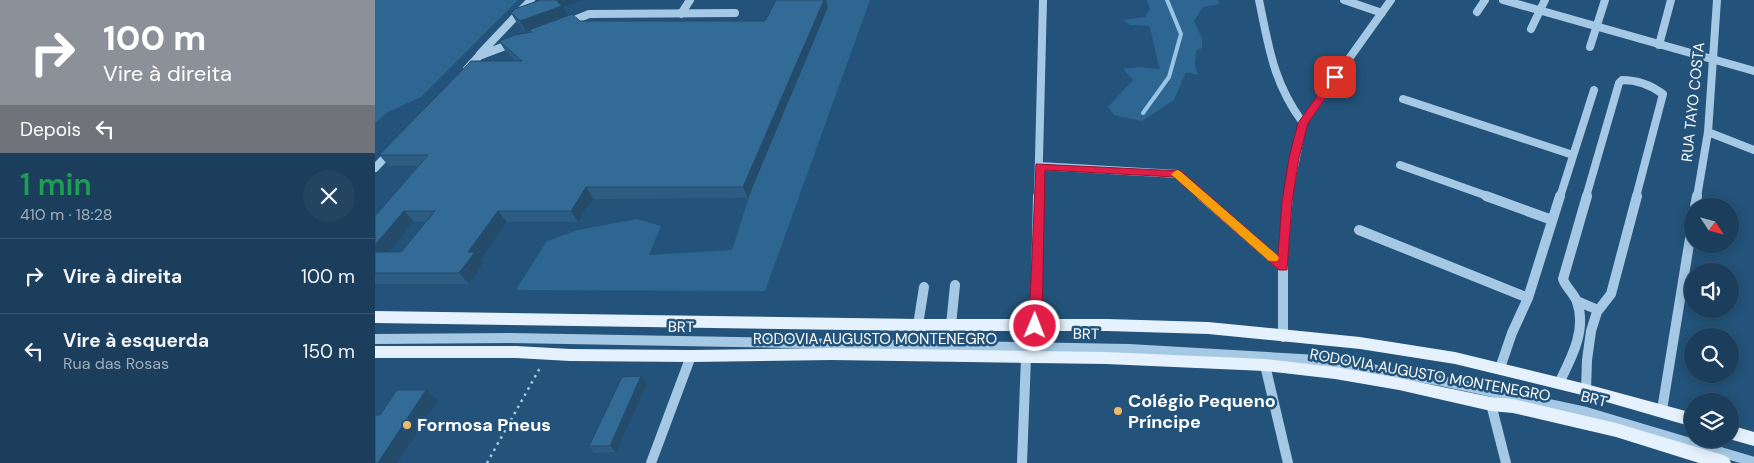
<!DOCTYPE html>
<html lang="pt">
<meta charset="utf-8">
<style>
:root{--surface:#1a3e5c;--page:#234562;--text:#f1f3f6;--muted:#9faebb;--line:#385772}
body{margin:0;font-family:"DM Sans",sans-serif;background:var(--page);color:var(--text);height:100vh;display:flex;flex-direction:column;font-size:19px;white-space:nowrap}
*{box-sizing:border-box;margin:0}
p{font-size:16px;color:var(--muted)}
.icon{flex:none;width:28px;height:28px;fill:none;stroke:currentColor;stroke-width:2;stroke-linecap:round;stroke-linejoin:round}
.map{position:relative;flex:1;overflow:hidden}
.panel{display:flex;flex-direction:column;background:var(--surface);width:375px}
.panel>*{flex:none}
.top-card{background:#8c9099;color:#fff;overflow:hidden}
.needle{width:32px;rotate:126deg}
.tools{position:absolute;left:1309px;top:198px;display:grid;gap:10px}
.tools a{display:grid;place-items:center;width:55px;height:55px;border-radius:50%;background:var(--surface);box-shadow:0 2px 12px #0003,0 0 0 1px var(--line);font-size:25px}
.pin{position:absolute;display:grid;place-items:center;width:42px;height:42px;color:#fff;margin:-21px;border-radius:10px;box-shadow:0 2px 8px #0006}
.me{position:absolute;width:55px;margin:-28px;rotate:1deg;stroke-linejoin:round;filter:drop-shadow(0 0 4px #0008)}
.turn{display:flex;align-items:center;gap:18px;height:105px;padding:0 20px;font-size:22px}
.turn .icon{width:65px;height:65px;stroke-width:2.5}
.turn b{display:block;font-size:35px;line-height:42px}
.then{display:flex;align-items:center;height:48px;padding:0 20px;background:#0003;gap:10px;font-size:19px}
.round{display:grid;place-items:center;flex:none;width:52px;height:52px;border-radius:26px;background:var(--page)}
.summary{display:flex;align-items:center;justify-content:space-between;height:85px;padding:0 20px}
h1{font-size:30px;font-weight:600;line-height:38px;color:#1e9e55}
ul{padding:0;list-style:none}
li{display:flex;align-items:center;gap:15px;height:75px;padding:0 20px;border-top:1px solid var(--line)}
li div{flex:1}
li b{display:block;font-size:19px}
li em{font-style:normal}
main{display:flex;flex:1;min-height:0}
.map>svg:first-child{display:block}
</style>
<main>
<section class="panel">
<div class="top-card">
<div class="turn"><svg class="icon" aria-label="right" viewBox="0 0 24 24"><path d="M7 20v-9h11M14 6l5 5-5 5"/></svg><div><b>100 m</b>Vire à direita</div></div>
<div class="then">Depois<svg class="icon" aria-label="left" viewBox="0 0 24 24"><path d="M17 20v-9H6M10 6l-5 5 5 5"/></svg></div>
</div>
<div class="summary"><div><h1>1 min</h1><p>410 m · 18:28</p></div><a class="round"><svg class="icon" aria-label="close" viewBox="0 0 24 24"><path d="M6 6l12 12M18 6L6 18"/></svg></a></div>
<ul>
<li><svg class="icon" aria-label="right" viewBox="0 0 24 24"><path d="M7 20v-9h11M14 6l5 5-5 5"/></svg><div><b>Vire à direita</b></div><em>100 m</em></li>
<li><svg class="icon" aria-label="left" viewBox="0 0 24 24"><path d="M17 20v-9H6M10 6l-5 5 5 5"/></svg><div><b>Vire à esquerda</b><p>Rua das Rosas</p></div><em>150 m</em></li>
</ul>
</section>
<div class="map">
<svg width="1379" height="463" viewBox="0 0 1379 463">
<rect width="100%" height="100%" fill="#23537a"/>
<path fill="#2d6691" d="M0 0H143L46 97 13 112 0 123Z
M437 0H495L390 291 141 290 172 241 203 230 262 219 286 226 274 255 357 250Z
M772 0H843L845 4 828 7 819 21 827 38V48L821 51 820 66 823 75 811 72 799 100 767 121 739 115 733 107 758 80 748 69 764 67 785 69C780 54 779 40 774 26L755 25 748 20 770 17 775 9Z"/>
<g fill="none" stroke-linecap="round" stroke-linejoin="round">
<path stroke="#99c5e5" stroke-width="4" d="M768 113 794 77 806 34 792 0"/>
<path stroke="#a5c9e4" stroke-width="2.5" stroke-dasharray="2.5 4.5" stroke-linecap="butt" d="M112 463 166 366"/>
<path stroke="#a5c9e4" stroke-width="8" d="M884 0C894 48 898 82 928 123
M969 0 1007 13
M1128 0 1379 71
M1102 12 1110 0
M306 14 315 0
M192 23 214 14 360 13
M1156 29 1170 0
M1284 45 1296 0
M1215 47 1230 0
M105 54 156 0
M92 69 104 56 138 43
M1028 99 1198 155
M1333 132 1379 150
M1025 165 1115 197
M665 166 802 174 829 197
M0 168 15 152
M663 197 668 0
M913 197 928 123 1016 0
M1185 197 1219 90
M1211 197 1244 83 1247 80C1262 80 1276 85 1288 94L1261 197
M1322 197 1333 132 1342 0"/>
<path stroke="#a5c9e4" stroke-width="10" d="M827 196 908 267
M1111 196 1177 220
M1320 206 1322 196
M984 230 1153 298
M1202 301 1223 310
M543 325 549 287
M576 325 580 285
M660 326 663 196
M908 337V255L913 196
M0 339 135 338 754 349 943 360 1067 381 1211 412 1379 462
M890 365 913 463
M1125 368 1137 333 1153 298 1185 196
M1184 383C1196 359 1212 330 1202 302 1199 293 1191 288 1188 279L1212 196
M1211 390 1212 360 1216 331 1222 312 1236 294 1262 196
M1116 404 1131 463
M1287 410 1318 220
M276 463 316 356
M647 463 651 357"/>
<path fill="#e5f1fc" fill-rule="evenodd" d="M0 311 543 319H732L833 322 985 337 1080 352 1211 384 1318 413V427L1211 396 1080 364 985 349 833 334 732 331H543L0 323Z
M0 346H141L195 349 316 350 456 348 731 352 890 359 960 367 1024 378 1116 397 1138 399 1241 423 1348 455 1354 458 1356 463H1324L1241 437 1138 413 1116 411 1024 390 960 379 890 371 731 364 456 360 316 362 195 361 141 358H0Z
M1355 425 1379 432V446L1354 439Z"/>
</g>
<path fill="#2c5c82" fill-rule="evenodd" d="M401 0H451L453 7 373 198 218 199 203 222H132L106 259 109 263 94 284H0V216L43 166H14L4 155 141 61 131 52 124 41 156 32 155 31 151 32 142 23 136 13 188 7 192 16 205 21H390ZM39 222H51L26 252H14Z
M272 384 241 452 220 453 214 446Z"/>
<path fill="#244b6a" d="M179 0H206L188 7 193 16 151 32 145 21Z
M449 0H451L453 7 373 198 368 187Z
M211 187 218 199 203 222 196 211Z
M29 211 39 222 5 263 0 258V245Z
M123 211 132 222 106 259 109 263 94 284 84 273 93 252Z
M266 376 272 384 241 452 235 446Z
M51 390 63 400 22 463H3Z"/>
<path fill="#336b97" stroke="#244b6a" d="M165 0H181L187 6 145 21 136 13 140 9Z
M401 0H449L368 187H211L196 211H123L93 252H100L84 273H0V252H26L60 211H29L0 245V216L53 155H4L96 61H147L124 41 140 35 157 32 154 30 197 14 205 21H390Z
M266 376 235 446H214L247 377Z
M22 390H51L3 463H0V415H5Z"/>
<path fill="#e11d48" stroke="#92132f" d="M960 74 965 77 933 123 924 158 917 202 912 270H904L799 177 670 170 667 326 665 329 660 331 656 329 654 326 661 164 806 171 903 256 907 202 914 158 923 123 957 75Z"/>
<path fill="#f59e0b" d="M802 170 805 171 902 255 904 258 902 261H894L798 176 796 174Z"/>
<g fill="#efb968" stroke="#23537a" stroke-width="2">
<circle cx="743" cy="411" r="5"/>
<circle cx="32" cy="425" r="5"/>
</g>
<g text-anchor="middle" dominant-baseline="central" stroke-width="5" stroke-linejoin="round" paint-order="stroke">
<g font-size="15" fill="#fff" stroke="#23537a">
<text transform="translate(1318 102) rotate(-84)">RUA TAYO COSTA</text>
<text transform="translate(306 327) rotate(1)">BRT</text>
<text transform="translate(711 334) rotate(1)">BRT</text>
<text x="500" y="339">RODOVIA AUGUSTO MONTENEGRO</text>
<text transform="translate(1055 375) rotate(10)">RODOVIA AUGUSTO MONTENEGRO</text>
<text transform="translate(1219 399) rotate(14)">BRT</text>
</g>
<g font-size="18" font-weight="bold" fill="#fff" stroke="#23537a" text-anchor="start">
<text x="753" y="401">Colégio Pequeno<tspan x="753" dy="21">Príncipe</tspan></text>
<text x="42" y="425">Formosa Pneus</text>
</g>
</g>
</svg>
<div class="tools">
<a><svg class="needle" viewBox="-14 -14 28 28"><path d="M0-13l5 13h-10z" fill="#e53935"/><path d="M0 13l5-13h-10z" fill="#9faebb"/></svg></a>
<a><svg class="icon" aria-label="sound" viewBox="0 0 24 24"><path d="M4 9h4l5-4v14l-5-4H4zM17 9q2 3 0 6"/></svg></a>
<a><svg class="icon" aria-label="search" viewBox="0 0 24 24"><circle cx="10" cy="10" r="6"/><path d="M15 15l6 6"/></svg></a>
<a><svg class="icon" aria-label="layers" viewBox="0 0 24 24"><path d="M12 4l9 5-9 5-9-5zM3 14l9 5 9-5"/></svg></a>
</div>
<div class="pin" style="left:960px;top:77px;background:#d93025"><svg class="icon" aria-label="arrive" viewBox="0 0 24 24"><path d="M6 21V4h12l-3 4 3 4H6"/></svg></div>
<svg class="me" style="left:660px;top:326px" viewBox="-20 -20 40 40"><circle r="17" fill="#e11d48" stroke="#fff" stroke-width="3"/><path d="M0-11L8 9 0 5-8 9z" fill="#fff"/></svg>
</div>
</main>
